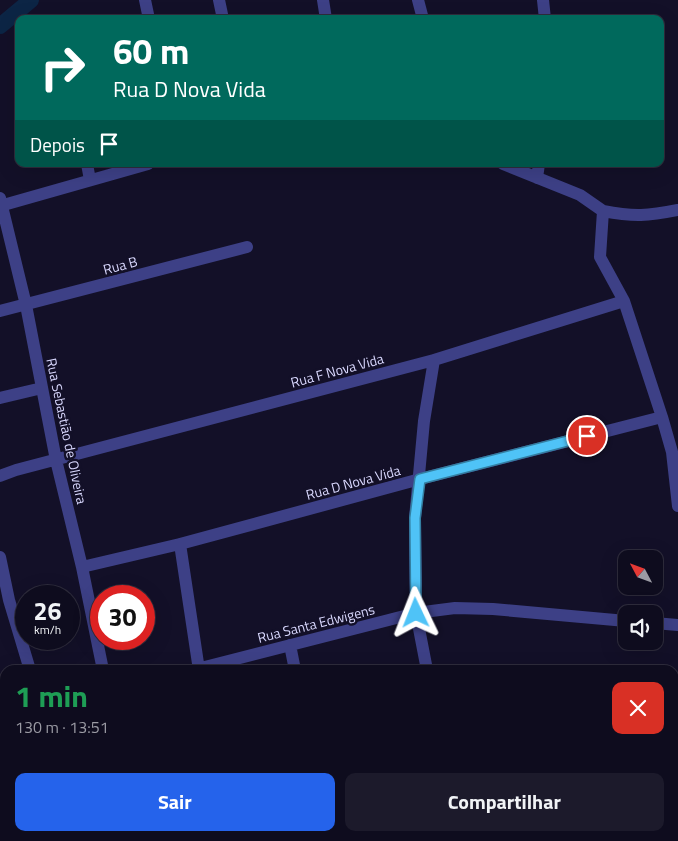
<!DOCTYPE html>
<html lang="pt">
<meta charset="utf-8">
<style>
:root{--surface:#0e0c1e;--page:#1c1a2b;--text:#f1f3f6;--muted:#9b9ba4;--line:#2e2c3c;--accent:#2563eb}
body{margin:0;font-family:"Titillium Web",sans-serif;background:var(--page);color:var(--text);height:100vh;display:flex;flex-direction:column;font-size:19px;white-space:nowrap}
*{box-sizing:border-box;margin:0}
p{font-size:16px;color:var(--muted)}
.icon{flex:none;width:28px;height:28px;fill:none;stroke:currentColor;stroke-width:2;stroke-linecap:round;stroke-linejoin:round}
.map{position:relative;flex:1;overflow:hidden}
.details{position:absolute;left:0px;top:665px;width:679px;height:176px;display:flex;flex-direction:column;background:var(--surface);border-radius:15px 15px 0 0;box-shadow:0 5px 20px #0002,0 0 0 1px var(--line)}
.details>*{flex:none}
.hud{position:absolute;left:15px;top:15px;width:649px;height:152px;border-radius:10px;box-shadow:0 5px 20px #0002,0 0 0 1px var(--line);background:#00695c;color:#fff;overflow:hidden}
.needle{width:32px;rotate:311deg}
.controls{position:absolute;left:618px;top:550px;display:grid;gap:10px}
.controls a{display:grid;place-items:center;width:45px;height:45px;border-radius:10px;background:var(--surface);box-shadow:0 5px 20px #0002,0 0 0 1px var(--line);font-size:25px}
.speed{position:absolute;left:15px;top:585px;display:flex;gap:10px;font-size:25px;font-weight:700;text-align:center}
.speed>*{display:grid;place-content:center;width:65px;height:65px;border-radius:50%;background:var(--surface);box-shadow:0 5px 20px #0002,0 0 0 1px var(--line);line-height:1}
.speed small{font-size:12px;font-weight:400}
.speed .limit{border:8px solid #d22;background:#fff;color:#111}
.pin{position:absolute;display:grid;place-items:center;width:42px;height:42px;color:#fff;margin:-21px;border:2px solid #fff;border-radius:50%;box-shadow:0 1px 5px #0007}
.me{position:absolute;width:55px;margin:-28px;rotate:358deg;stroke-linejoin:round;filter:drop-shadow(0 0 4px #0008)}
.turn{display:flex;align-items:center;gap:18px;height:105px;padding:0 15px;font-size:22px}
.turn .icon{width:65px;height:65px;stroke-width:2.5}
.turn b{display:block;font-size:35px;line-height:42px}
.then{display:flex;align-items:center;height:48px;padding:0 15px;background:#0003;gap:10px;font-size:19px}
.round{display:grid;place-items:center;flex:none;width:52px;height:52px;border-radius:10px;background:var(--page)}
.head{display:flex;align-items:center;justify-content:space-between;height:85px;padding:0 15px}
h1{font-size:30px;font-weight:700;line-height:38px;color:#1e9e55}
.cta{display:flex;gap:10px;margin-top:auto;padding:10px 15px}
.cta a{flex:1;height:58px;border-radius:10px;background:var(--accent);color:#fff;font-size:20px;font-weight:700;line-height:58px;text-align:center}
.cta a+a{background:var(--page);color:var(--text)}
.map>svg:first-child{display:block}
</style>
<div class="map">
<svg width="678" height="841" viewBox="0 0 678 841">
<rect width="100%" height="100%" fill="#131028"/>
<g fill="none" stroke-linecap="round" stroke-linejoin="round">
<path stroke="#0c2545" stroke-width="16" d="M0 26 31 0"/>
<path stroke="#3d4086" stroke-width="12" d="M145 0 149 19
M219 0 223 19
M323 0 326 19
M418 0 423 19
M543 0 545 19
M87 164 90 180
M503 164 580 195 603 211 600 257 624 301 662 417 672 452 678 506
M537 178 539 164
M0 198 26 305 56 460 82 567 103 670
M0 206 148 164
M603 211C634 217 648 216 678 210
M0 311 247 247
M0 398 42 388
M0 476 16 470 434 360 624 301
M180 544 199 670
M0 557 9 600 30 670
M82 567 180 544 420 479 662 417
M654 623 678 625
M290 645 295 670
M193 670 416 613 455 608 493 609 626 621
M427 670 416 613 415 518 424 421 434 360
M0 714 5 713
M674 724H678
M42 836 43 841
M138 836 139 841
M231 836 232 841
M326 836 327 841
M457 836V841"/>
</g>
<g fill="none" stroke-linecap="round" stroke-linejoin="round">
<g stroke="#337fa1" stroke-width="12">
<path id="route" d="M416 613 415 518 420 479 587 436"/>
</g>
<use href="#route" stroke="#4fc3f7" stroke-width="9"/>
</g>
<g text-anchor="middle" dominant-baseline="central" stroke-width="5" stroke-linejoin="round" paint-order="stroke">
<g font-size="14" fill="#d9d8fe" stroke="#131028">
<text transform="translate(120 265) rotate(-15)">Rua B</text>
<text transform="translate(337 370) rotate(-15)">Rua F Nova Vida</text>
<text transform="translate(67 431) rotate(78)">Rua Sebastião de Oliveira</text>
<text transform="translate(353 482) rotate(-15)">Rua D Nova Vida</text>
<text transform="translate(316 623) rotate(-14)">Rua Santa Edwigens</text>
</g>
</g>
</svg>
<div class="controls">
<a><svg class="needle" viewBox="-14 -14 28 28"><path d="M0-13l5 13h-10z" fill="#e53935"/><path d="M0 13l5-13h-10z" fill="#9b9ba4"/></svg></a>
<a><svg class="icon" aria-label="sound" viewBox="0 0 24 24"><path d="M4 9h4l5-4v14l-5-4H4zM17 9q2 3 0 6"/></svg></a>
</div>
<div class="speed"><div>26<small>km/h</small></div><div class="limit">30</div></div>
<div class="pin" style="left:587px;top:436px;background:#d93025"><svg class="icon" aria-label="arrive" viewBox="0 0 24 24"><path d="M6 21V4h12l-3 4 3 4H6"/></svg></div>
<svg class="me" style="left:416px;top:613px" viewBox="-20 -20 40 40"><path d="M0-17L14 15 0 8-14 15z" fill="#4fc3f7" stroke="#fff" stroke-width="4"/></svg>
<div class="hud">
<div class="turn"><svg class="icon" aria-label="right" viewBox="0 0 24 24"><path d="M7 20v-9h11M14 6l5 5-5 5"/></svg><div><b>60 m</b>Rua D Nova Vida</div></div>
<div class="then">Depois<svg class="icon" aria-label="arrive" viewBox="0 0 24 24"><path d="M6 21V4h12l-3 4 3 4H6"/></svg></div>
</div>
<section class="details">
<div class="head"><div><h1>1 min</h1><p>130 m · 13:51</p></div><a class="round" style="background:#d93025;color:#fff"><svg class="icon" aria-label="close" viewBox="0 0 24 24"><path d="M6 6l12 12M18 6L6 18"/></svg></a></div>
<div class="cta"><a>Sair</a><a>Compartilhar</a></div>
</section>
</div>
